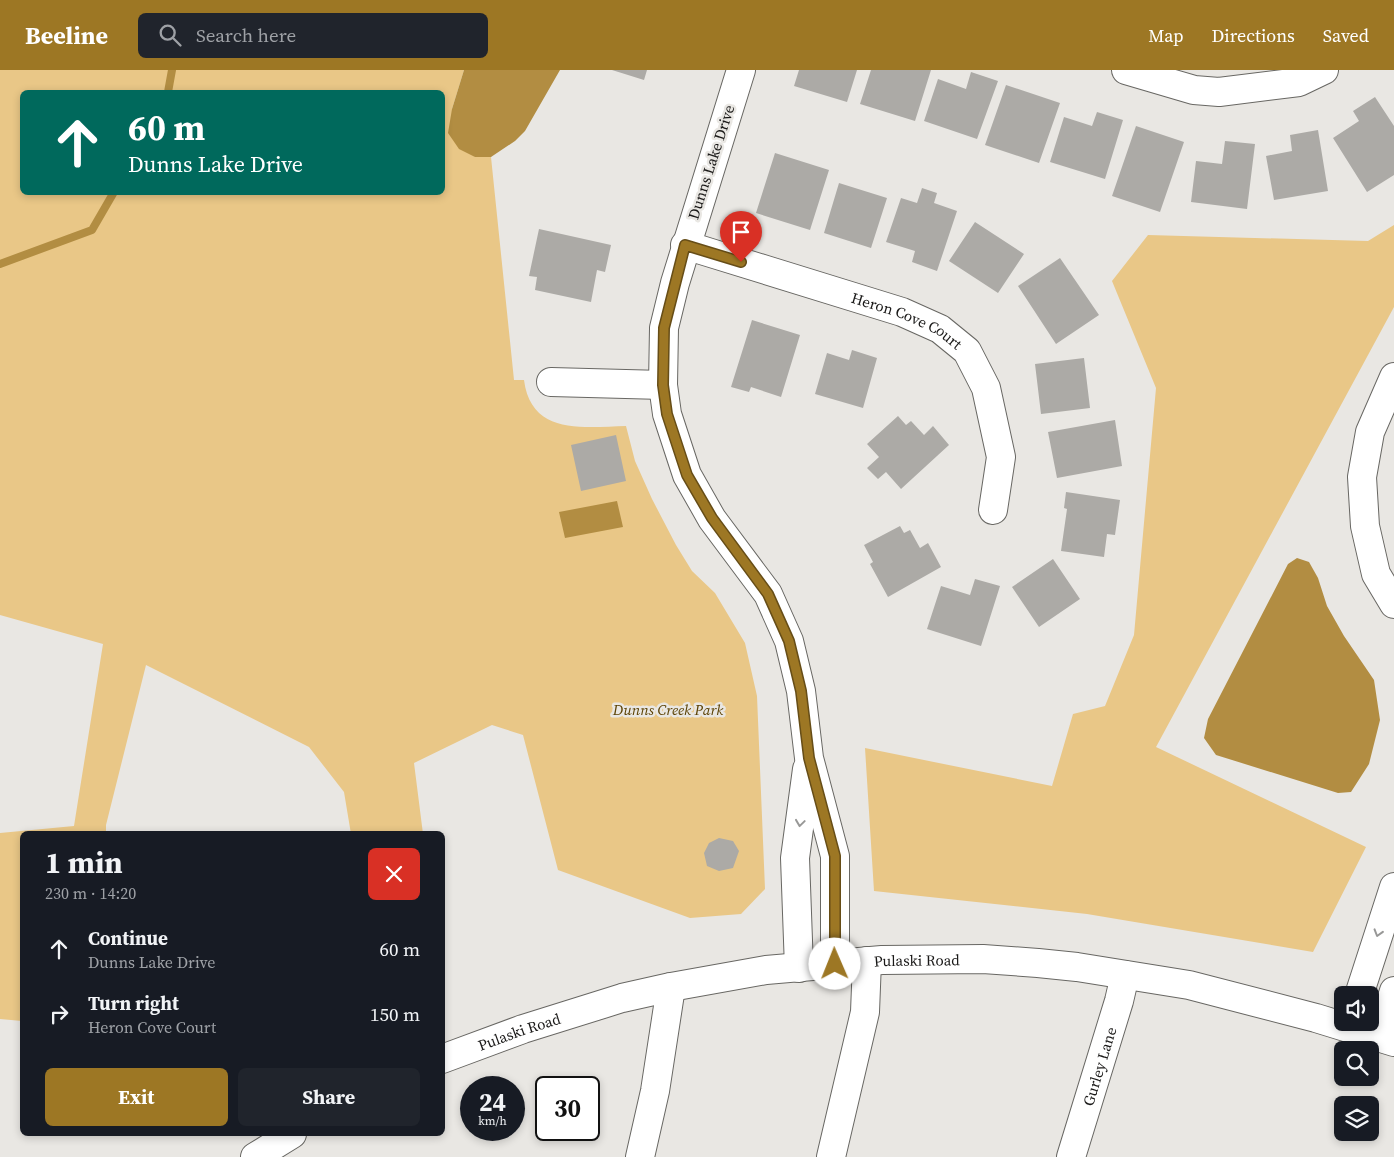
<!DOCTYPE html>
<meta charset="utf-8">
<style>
:root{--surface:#171b24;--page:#20242c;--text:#f1f3f6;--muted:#9ea1a6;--accent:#9d7724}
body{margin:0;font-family:"Source Serif 4",serif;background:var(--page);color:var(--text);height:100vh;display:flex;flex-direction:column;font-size:19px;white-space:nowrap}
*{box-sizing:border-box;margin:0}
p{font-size:16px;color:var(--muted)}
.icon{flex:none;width:28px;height:28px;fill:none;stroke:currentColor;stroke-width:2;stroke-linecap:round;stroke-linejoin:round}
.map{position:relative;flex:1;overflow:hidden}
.sheet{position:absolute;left:20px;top:761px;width:425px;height:305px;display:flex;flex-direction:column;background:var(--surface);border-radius:8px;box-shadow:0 2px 8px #0003}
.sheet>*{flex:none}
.guide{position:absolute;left:20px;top:20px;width:425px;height:105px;border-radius:8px;box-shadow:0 2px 8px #0003;background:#00695c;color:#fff;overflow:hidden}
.buttons{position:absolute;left:1334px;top:916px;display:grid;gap:10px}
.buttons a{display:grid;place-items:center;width:45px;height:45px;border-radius:8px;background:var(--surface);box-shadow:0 2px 8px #0003;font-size:25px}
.speed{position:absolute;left:460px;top:1006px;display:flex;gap:10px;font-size:25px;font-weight:700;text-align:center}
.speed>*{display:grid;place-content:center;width:65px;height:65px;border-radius:50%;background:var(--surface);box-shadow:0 2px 8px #0003;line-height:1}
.speed small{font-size:12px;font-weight:400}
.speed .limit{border:2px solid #111;border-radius:8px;background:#fff;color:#111}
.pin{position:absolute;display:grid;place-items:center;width:42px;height:42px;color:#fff;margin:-51px -21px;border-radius:50% 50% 50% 0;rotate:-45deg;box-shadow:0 0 5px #0007}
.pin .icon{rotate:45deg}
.me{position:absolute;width:55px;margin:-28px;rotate:359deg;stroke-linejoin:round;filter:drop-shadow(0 0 4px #0008)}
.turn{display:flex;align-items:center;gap:18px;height:105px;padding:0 25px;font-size:22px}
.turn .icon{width:65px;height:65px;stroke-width:2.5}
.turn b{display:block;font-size:35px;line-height:42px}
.round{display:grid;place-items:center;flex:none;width:52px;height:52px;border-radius:8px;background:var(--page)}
.summary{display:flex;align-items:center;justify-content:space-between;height:85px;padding:0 25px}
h1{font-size:30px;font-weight:700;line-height:38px}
.primary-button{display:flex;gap:10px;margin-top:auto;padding:10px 25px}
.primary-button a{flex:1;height:58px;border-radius:8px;background:var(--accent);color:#fff;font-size:20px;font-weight:700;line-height:58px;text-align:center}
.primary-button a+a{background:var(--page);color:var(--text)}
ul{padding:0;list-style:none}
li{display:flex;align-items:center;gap:15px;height:65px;padding:0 25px}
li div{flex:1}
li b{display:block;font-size:19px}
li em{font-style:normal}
header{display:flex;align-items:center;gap:30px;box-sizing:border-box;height:70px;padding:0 25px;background:var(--accent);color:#fff}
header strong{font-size:24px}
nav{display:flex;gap:28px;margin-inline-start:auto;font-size:18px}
.search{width:350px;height:45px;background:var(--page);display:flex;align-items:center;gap:12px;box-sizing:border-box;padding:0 18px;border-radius:8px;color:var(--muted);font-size:19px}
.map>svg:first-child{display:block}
</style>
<header>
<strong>Beeline</strong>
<div class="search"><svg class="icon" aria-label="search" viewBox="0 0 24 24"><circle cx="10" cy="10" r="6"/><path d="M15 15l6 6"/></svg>Search here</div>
<nav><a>Map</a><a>Directions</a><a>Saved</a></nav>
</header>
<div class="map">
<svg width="1394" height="1087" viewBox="0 0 1394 1087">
<rect width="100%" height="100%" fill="#e9e7e3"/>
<path fill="#e9c787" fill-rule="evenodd" d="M0 0H464L452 39 475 87H491L514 310H524C531 366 585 357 626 356L635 391 652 429 676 475 692 501 715 523 745 573 757 626 765 819 741 844 690 848 558 800 523 665 492 655 414 693 423 764H351L344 722 309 677 146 595 106 755V764H22V951L0 949V763L74 756 103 574 0 545ZM22 22H442V122H22Z
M1394 155V237L1156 677 1366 777 1313 882 1087 844 874 821 865 678 1052 716 1073 644 1105 636 1134 565 1156 318 1112 211 1148 165 1368 171Z"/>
<path fill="#b28d42" d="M464 0H560L525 61 515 71 491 87H475L459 79 448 63 452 39Z
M617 431 623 457 565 468 559 442Z
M1297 488 1309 492 1318 508 1327 536 1344 566 1374 610 1380 650 1369 694 1351 722 1338 723 1216 685 1204 668 1208 649 1288 494Z"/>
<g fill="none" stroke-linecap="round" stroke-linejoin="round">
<path stroke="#b28d42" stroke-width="8" d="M168 22 172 0
M0 194 92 160 114 122"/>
</g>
<path fill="#acaaa6" d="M612 0H647L644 10Z
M799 0H857L847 32 794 16Z
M871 0H931L915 51 860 34Z
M971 2 998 11 977 69 924 51 938 9 966 19Z
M1006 15 1060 33 1039 93 985 75Z
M1375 27 1394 56V105L1367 122 1333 68 1359 51 1353 41Z
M1097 42 1123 50 1105 109 1050 92 1064 47 1092 56Z
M1136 56 1184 72 1160 142 1112 126Z
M1318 60 1328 121 1274 130 1266 86 1292 81 1290 65Z
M1225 71 1255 74 1247 139 1191 132 1196 91 1222 94Z
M775 83 829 100 810 160 756 143Z
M839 113 887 128 871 178 824 163Z
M922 118 937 123 934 133 957 141 937 201 912 192 915 181 886 172 901 128 917 133Z
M975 152 1024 184 998 223 949 191Z
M539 159 611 175 605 202 597 200 591 232 535 220 537 207 529 206Z
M1060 188 1099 245 1056 274 1018 216Z
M752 250 800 265 781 327 751 317 749 322 731 317Z
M852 280 877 288 863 338 815 324 827 283 849 290Z
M1084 288 1090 338 1041 344 1035 294Z
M898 346 906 355 911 351 924 365 933 356 949 375 901 419 886 402 878 409 867 398 879 387 867 374Z
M1115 350 1122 396 1057 408 1048 362Z
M616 365 626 411 581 421 571 375Z
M1066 422 1120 430 1115 465 1107 464 1104 487 1061 481 1067 439 1064 438Z
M900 456 904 463 910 460 920 478 928 473 941 497 888 527 870 494 873 492 864 475Z
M1053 489 1080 529 1039 557 1012 517Z
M975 509 1000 516 981 576 927 559 941 516 970 525Z
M719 768 733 771 739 781 733 798 719 801 707 796 704 783 709 773Z"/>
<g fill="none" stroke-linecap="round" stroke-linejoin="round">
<g stroke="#686763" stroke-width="30">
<g id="minor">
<path d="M741 0 675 213 664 258 663 315 667 344 687 405 712 449 768 524 789 571 801 621 809 688 835 786V894"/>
<path d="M1126 0 1194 20 1219 22 1299 12 1324 0"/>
<path id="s1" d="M685 175 902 242 940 259 967 281 986 318 1001 387 993 440"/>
<path d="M1394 307 1370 362 1362 407 1365 456 1376 504 1394 534"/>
<path d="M551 312 663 315"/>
<path d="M799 898 795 788 807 699"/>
<path d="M1359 925 1394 817"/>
<path d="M1379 968 1394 921"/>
<path d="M640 1087 655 1021 671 917"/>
<path d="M831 1087 865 942 867 891"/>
<path id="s2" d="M1071 1087 1119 931 1125 905"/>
</g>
</g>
<g stroke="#686763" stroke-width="30">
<g id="major">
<path id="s3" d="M442 989 523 959 622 928 671 917 766 900 882 890 983 889 1038 893 1077 897 1189 915 1316 948 1394 972"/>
<path d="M255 1087 292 1064"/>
</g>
</g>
<use href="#minor" stroke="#fff" stroke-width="28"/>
<use href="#major" stroke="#fff" stroke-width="28"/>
</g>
<defs><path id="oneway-chevron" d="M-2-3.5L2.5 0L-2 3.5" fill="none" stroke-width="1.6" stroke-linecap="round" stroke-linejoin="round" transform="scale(1.25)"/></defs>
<g stroke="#989897">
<use href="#oneway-chevron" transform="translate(800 753) rotate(98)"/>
<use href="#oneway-chevron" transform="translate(1378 863) rotate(107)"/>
</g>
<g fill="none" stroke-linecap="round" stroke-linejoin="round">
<g stroke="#664d17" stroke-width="12">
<path id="route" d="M741 192 685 175 664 258 663 315 667 344 687 405 712 448 768 524 789 571 801 621 809 688 835 786V894"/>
</g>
<use href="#route" stroke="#9d7724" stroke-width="9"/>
</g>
<g text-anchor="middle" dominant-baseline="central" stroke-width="5" stroke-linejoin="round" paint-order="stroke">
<g font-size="15" fill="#1a1918" stroke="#e9e7e3">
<text transform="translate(711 92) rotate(-72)">Dunns Lake Drive</text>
<text stroke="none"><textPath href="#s1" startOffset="235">Heron Cove Court</textPath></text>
<text stroke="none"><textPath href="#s3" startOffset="488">Pulaski Road</textPath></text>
<text stroke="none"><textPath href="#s3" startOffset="82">Pulaski Road</textPath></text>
<text stroke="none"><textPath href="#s2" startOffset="95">Gurley Lane</textPath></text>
</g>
<g font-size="15" font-style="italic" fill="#5c4204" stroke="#e9e7e3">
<text x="668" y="639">Dunns Creek Park</text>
</g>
</g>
</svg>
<div class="buttons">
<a><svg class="icon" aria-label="sound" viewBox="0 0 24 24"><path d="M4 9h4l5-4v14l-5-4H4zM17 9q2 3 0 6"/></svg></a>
<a><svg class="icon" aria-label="search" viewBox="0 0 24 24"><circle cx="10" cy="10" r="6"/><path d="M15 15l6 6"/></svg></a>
<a><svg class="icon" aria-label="layers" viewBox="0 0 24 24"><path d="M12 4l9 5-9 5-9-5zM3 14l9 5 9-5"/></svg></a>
</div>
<div class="speed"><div>24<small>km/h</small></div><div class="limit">30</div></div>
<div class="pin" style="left:741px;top:192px;background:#d93025"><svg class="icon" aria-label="arrive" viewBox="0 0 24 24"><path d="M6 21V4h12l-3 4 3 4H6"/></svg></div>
<svg class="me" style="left:835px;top:894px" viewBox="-20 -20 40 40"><circle r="19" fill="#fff"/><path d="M0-13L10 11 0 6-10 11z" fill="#9d7724"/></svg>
<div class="guide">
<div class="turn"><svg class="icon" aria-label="ahead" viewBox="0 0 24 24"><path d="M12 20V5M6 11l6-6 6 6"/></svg><div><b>60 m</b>Dunns Lake Drive</div></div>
</div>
<section class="sheet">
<div class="summary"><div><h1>1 min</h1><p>230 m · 14:20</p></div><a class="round" style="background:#d93025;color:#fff"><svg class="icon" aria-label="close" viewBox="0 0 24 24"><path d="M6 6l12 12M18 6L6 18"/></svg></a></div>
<ul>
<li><svg class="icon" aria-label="ahead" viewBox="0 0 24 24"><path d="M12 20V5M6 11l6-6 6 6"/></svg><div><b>Continue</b><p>Dunns Lake Drive</p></div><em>60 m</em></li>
<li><svg class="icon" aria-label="right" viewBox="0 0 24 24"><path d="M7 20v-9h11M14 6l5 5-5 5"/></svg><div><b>Turn right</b><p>Heron Cove Court</p></div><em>150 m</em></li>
</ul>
<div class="primary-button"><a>Exit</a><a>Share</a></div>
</section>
</div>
